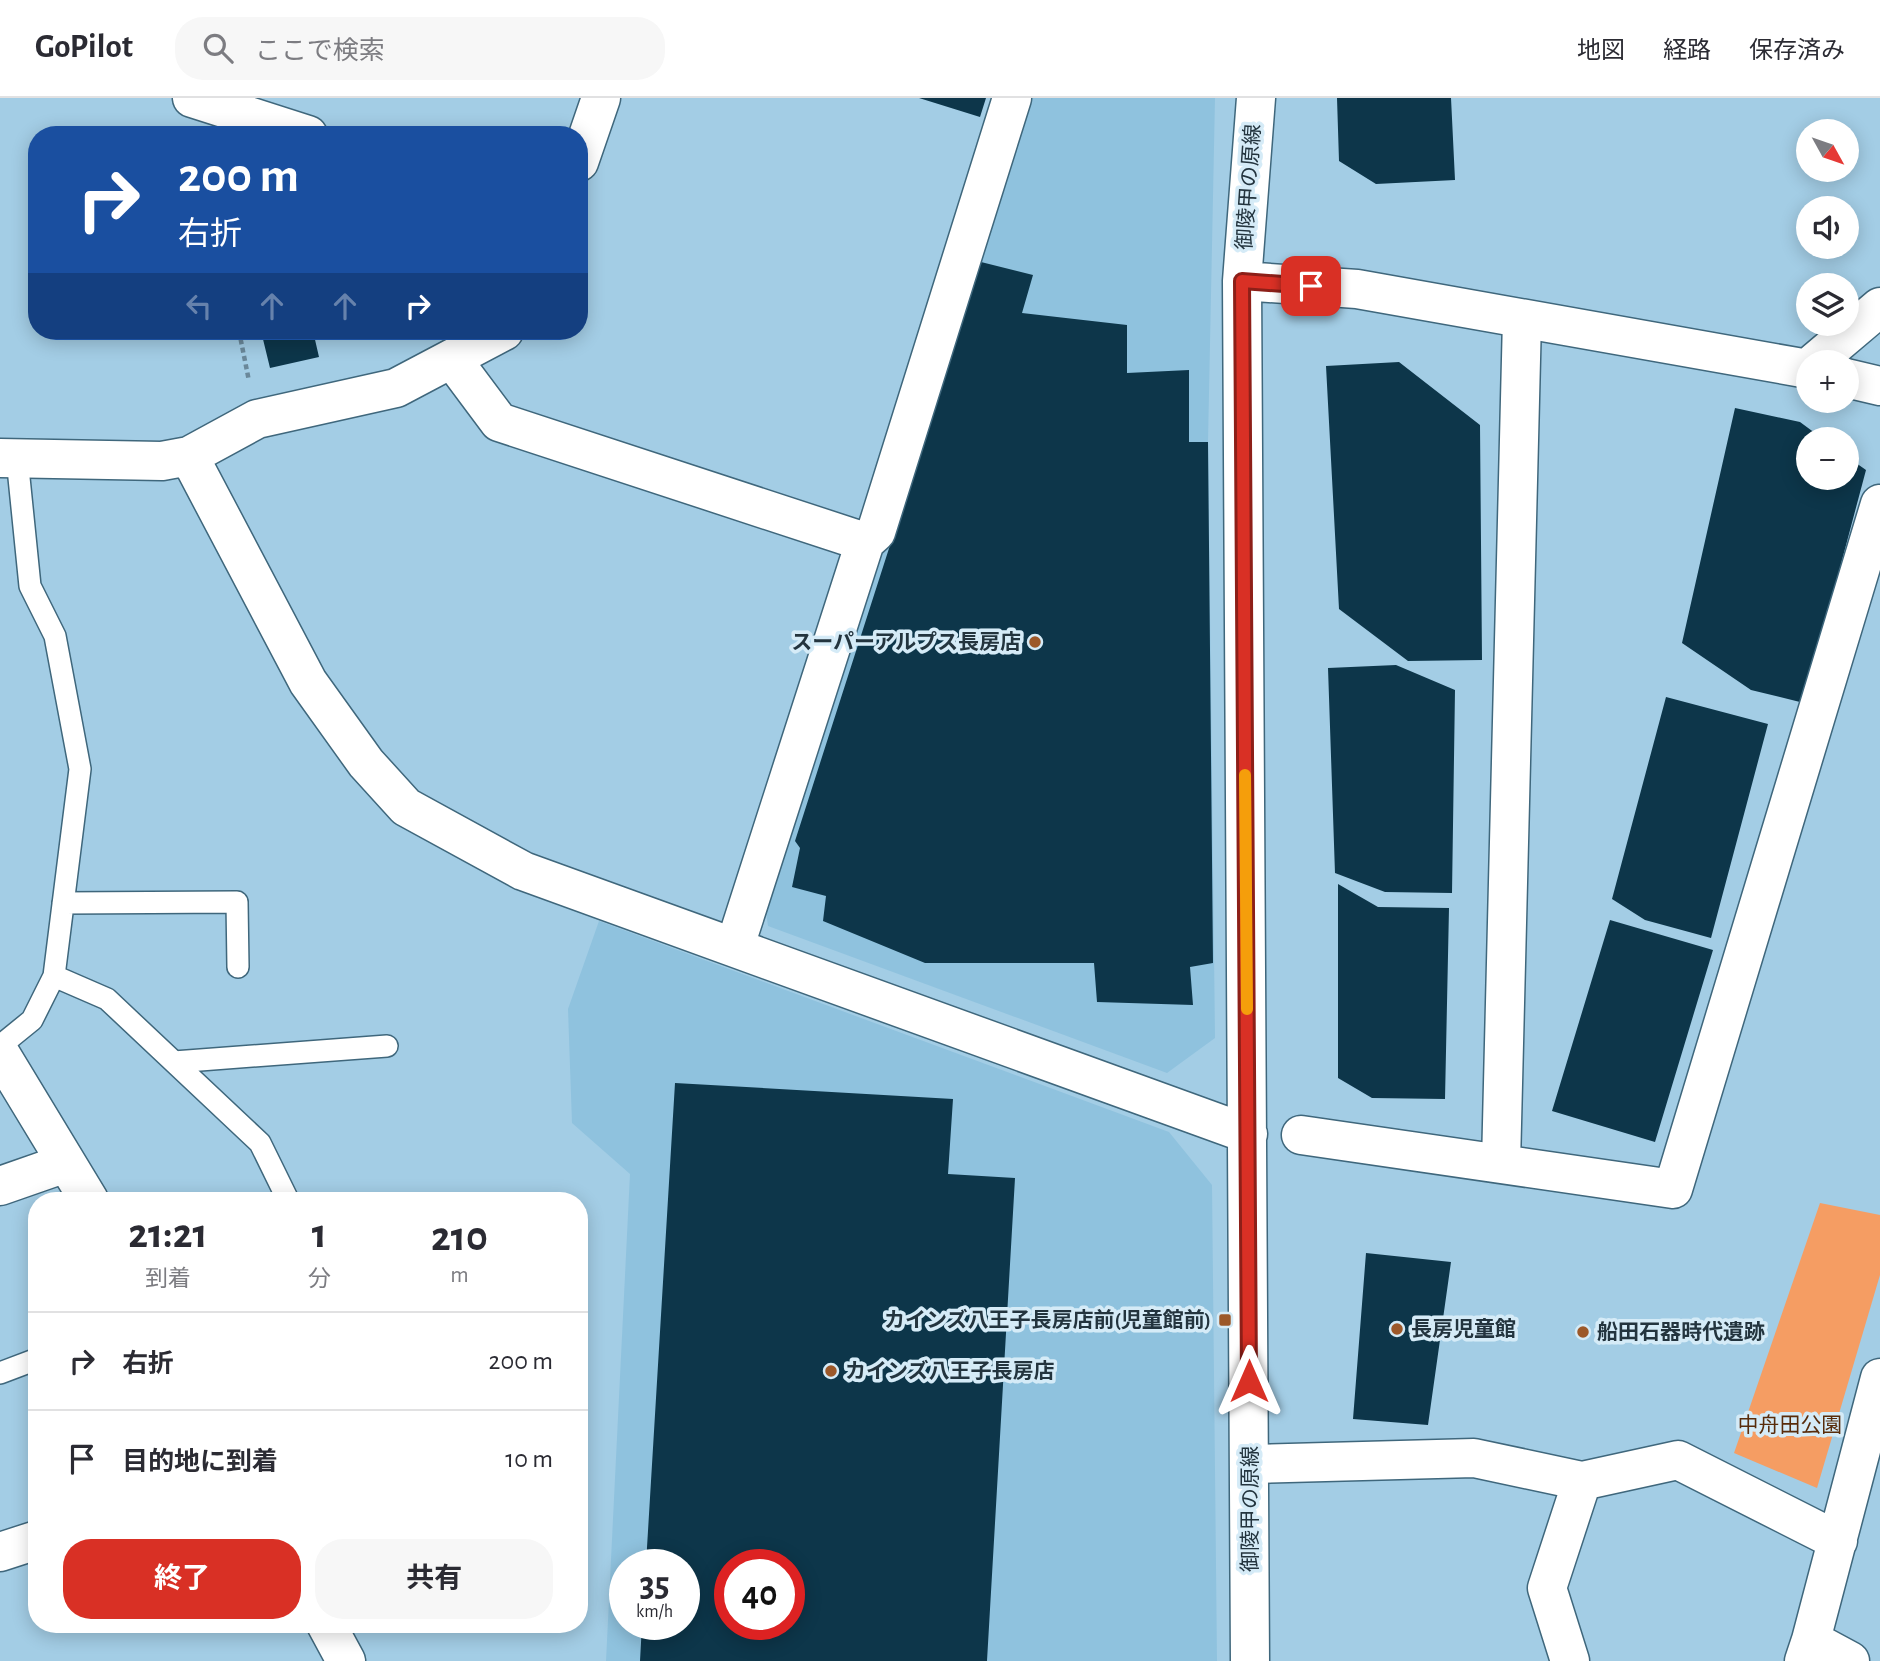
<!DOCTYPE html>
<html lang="ja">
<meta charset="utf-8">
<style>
:root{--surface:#fff;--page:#f7f7f7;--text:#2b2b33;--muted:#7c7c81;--line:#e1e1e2;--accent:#d93025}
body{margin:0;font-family:"Alegreya Sans","Noto Sans JP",sans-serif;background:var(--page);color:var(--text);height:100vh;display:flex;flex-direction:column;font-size:26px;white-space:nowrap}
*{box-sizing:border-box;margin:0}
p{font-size:23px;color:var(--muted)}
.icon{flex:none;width:38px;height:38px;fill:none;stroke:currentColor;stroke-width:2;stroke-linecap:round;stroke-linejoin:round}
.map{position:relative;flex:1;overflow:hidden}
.sheet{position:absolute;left:28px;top:1094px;width:560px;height:441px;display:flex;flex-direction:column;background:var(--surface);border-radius:28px;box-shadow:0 4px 18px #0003}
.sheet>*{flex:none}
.guide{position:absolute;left:28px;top:28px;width:560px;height:214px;border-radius:28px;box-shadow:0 4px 18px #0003;background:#1a4fa0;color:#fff;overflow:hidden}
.needle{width:46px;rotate:130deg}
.controls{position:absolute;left:1796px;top:21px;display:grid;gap:14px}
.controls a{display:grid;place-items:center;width:63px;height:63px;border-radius:50%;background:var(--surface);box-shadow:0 4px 18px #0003;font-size:35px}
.speed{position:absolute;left:609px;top:1451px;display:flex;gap:14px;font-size:35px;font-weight:700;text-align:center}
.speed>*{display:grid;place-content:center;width:91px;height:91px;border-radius:50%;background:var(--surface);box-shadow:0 4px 18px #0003;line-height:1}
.speed small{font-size:18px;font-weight:400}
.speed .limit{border:10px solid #d22;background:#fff;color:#111}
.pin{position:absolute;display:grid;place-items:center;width:60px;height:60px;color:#fff;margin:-30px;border-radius:14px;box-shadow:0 4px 10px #0006}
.me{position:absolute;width:77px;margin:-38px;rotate:0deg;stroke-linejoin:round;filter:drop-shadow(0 0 5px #0008)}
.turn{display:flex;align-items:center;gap:24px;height:147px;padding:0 35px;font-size:32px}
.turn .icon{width:91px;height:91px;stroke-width:2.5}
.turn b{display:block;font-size:49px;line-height:60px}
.lanes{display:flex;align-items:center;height:66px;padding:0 35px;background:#0003;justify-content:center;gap:35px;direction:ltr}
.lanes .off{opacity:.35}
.eta{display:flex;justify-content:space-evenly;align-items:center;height:119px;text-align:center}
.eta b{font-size:42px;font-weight:700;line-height:49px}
.primary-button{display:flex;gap:14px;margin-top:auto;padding:14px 35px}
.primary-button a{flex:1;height:80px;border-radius:28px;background:var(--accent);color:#fff;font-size:28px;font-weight:700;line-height:80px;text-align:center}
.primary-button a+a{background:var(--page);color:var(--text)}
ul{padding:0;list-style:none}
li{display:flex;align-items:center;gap:21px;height:98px;padding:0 35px;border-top:2px solid var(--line)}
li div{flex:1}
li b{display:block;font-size:26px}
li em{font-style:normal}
header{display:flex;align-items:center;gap:42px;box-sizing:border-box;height:98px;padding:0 35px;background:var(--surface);border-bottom:2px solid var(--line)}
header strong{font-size:33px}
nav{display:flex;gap:38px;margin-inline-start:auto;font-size:24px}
.search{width:490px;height:63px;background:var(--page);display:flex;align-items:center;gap:18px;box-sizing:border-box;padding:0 24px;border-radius:28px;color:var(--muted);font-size:26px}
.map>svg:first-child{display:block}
</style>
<header>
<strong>GoPilot</strong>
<div class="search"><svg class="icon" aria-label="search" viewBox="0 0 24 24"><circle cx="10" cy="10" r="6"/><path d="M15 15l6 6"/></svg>ここで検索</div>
<nav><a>地図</a><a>経路</a><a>保存済み</a></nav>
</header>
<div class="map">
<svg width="1880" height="1563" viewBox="0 0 1880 1563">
<rect width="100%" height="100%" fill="#a3cde5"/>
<path fill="#8fc2de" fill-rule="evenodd" d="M1025 0H1215L1208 344 1215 940 1167 975 768 828 763 792Z
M599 823 1169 1034 1212 1087 1217 1563H606L630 1076 572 1025 568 911ZM625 1466H684V1526H625ZM730 1466H789V1526H730Z"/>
<path fill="#f59d63" d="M1820 1105 1880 1117V1177L1817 1390 1734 1355Z"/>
<path fill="#0d364a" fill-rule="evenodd" d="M919 0H986L980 19Z
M1337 0H1451L1455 82 1376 86 1339 63Z
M981 164 1033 177 1022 215 1127 227V275L1189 272V344H1208L1213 865 1190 869 1193 907 1097 904 1094 865H925L823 823 826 798 792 789 800 750 795 743Z
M261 233H313L319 259 270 270Z
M1399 264 1480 327 1482 562 1408 563 1339 511 1326 268Z
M1735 310 1800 324 1823 341H1808V380H1846V358L1866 372 1804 605 1751 592 1682 545Z
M1396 567 1455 592 1452 795 1385 794 1335 775 1328 570Z
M1666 599 1768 626 1711 840 1645 822 1612 801Z
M1338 786 1378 809 1449 810 1445 1001 1372 1000 1338 980Z
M1610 822 1713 852 1655 1044 1552 1013Z
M675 985 953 1001 948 1076 1015 1080 987 1563H640L642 1526H684V1466H646ZM730 1466H789V1526H730Z
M1366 1155 1451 1164 1428 1327 1353 1321Z"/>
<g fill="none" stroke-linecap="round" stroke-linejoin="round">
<g stroke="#3f677c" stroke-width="24">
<path id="service" d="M63 805 237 804 238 869
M54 878 107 901 260 1045 288 1102
M0 948 32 922 54 878 80 671 55 538 30 488 17 360
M174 964 387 948
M0 1275 37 1261"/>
</g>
<g stroke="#3f677c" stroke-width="41">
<path id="minor" d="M192 0 308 37
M452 261 499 324 865 444
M735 848 865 444 876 434 1012 0
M0 955 89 1102
M1301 1037 1673 1091 1880 406
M1501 1066 1522 221
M0 1088 66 1065
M1250 1366 1474 1360 1582 1383 1678 1362 1838 1443
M0 1454 37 1442
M326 1526 346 1563
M1811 1542 1880 1280
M1570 1563 1547 1490 1582 1383
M1804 1563 1811 1542 1850 1563"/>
</g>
<g stroke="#3f677c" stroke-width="41">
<path id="tertiary" d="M579 64 601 0
M1242 183 1357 191 1808 271
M1815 264 1880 209
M1846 280 1880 288
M189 358 308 584 366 665 406 709 523 773 1248 1036
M0 360 162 363 189 358 257 321 396 290 504 233
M1250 1563 1242 183 1256 0"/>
</g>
<path stroke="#6a889a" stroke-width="4.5" stroke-dasharray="5 3.5" stroke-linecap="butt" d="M239 233 249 283"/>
<use href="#service" stroke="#fff" stroke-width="21"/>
<use href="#minor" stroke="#fff" stroke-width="38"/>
<use href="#tertiary" stroke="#fff" stroke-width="38"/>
</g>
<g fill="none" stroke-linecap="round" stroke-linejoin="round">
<g stroke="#8d1f18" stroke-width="18">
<path id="route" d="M1249 1283 1242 183 1311 188"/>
</g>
<use href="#route" stroke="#d93025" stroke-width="12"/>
<path stroke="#f59e0b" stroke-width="12" d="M1245 677 1247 911"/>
</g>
<g fill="#9c5829" stroke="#d5ebf7" stroke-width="2.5">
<circle cx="1035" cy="544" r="7"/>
<rect x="1218" y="1215" width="14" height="14" rx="3.5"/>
<circle cx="1397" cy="1231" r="7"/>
<circle cx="1583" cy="1234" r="7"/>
<circle cx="831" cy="1273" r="7"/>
</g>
<g text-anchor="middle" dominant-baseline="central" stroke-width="7" stroke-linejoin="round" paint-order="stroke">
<g font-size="21" fill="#23343e" stroke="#d5ebf7">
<text transform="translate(1249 89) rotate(-86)">御陵甲の原線</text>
<text transform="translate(1250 1411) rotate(-90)">御陵甲の原線</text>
</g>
<g font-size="21" font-weight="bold" fill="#23343e" stroke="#d5ebf7" text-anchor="start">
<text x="1021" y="544" text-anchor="end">スーパーアルプス長房店</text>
<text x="1211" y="1222" text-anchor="end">カインズ八王子長房店前(児童館前)</text>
<text x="1411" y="1231">長房児童館</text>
<text x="1597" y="1234">船田石器時代遺跡</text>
<text x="845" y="1273">カインズ八王子長房店</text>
</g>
<g font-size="21" fill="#582c0b" stroke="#d5ebf7">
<text x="1790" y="1327">中舟田公園</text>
</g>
</g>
</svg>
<div class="controls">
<a><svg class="needle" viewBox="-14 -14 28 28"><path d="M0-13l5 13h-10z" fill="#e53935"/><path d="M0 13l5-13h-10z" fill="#7c7c81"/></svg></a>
<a><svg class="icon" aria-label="sound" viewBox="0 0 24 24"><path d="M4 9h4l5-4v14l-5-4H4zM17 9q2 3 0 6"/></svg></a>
<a><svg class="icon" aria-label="layers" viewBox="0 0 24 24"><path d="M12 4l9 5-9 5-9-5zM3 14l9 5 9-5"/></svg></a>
<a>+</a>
<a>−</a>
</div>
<div class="speed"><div>35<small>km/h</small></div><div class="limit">40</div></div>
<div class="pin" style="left:1311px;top:188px;background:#d93025"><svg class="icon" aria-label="arrive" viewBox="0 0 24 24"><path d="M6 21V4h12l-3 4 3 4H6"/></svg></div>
<svg class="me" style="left:1249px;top:1283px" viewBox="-20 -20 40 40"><path d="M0-17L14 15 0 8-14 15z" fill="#d93025" stroke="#fff" stroke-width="4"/></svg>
<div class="guide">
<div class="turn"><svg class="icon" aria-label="right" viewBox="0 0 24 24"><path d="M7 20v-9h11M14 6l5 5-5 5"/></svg><div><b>200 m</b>右折</div></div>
<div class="lanes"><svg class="icon off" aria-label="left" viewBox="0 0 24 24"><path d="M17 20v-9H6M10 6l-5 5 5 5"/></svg><svg class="icon off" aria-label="ahead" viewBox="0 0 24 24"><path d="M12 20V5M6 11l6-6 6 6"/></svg><svg class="icon off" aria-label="ahead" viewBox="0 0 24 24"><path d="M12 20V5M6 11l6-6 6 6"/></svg><svg class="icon" aria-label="right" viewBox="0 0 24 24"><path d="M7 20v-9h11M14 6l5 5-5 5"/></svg></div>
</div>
<section class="sheet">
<div class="eta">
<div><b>21:21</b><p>到着</p></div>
<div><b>1</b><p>分</p></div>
<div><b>210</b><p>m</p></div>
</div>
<ul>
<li><svg class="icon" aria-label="right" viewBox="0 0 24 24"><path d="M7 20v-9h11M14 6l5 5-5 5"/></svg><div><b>右折</b></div><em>200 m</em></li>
<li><svg class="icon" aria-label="arrive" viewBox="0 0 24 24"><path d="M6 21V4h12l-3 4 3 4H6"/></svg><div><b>目的地に到着</b></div><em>10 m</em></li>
</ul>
<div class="primary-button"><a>終了</a><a>共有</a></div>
</section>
</div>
